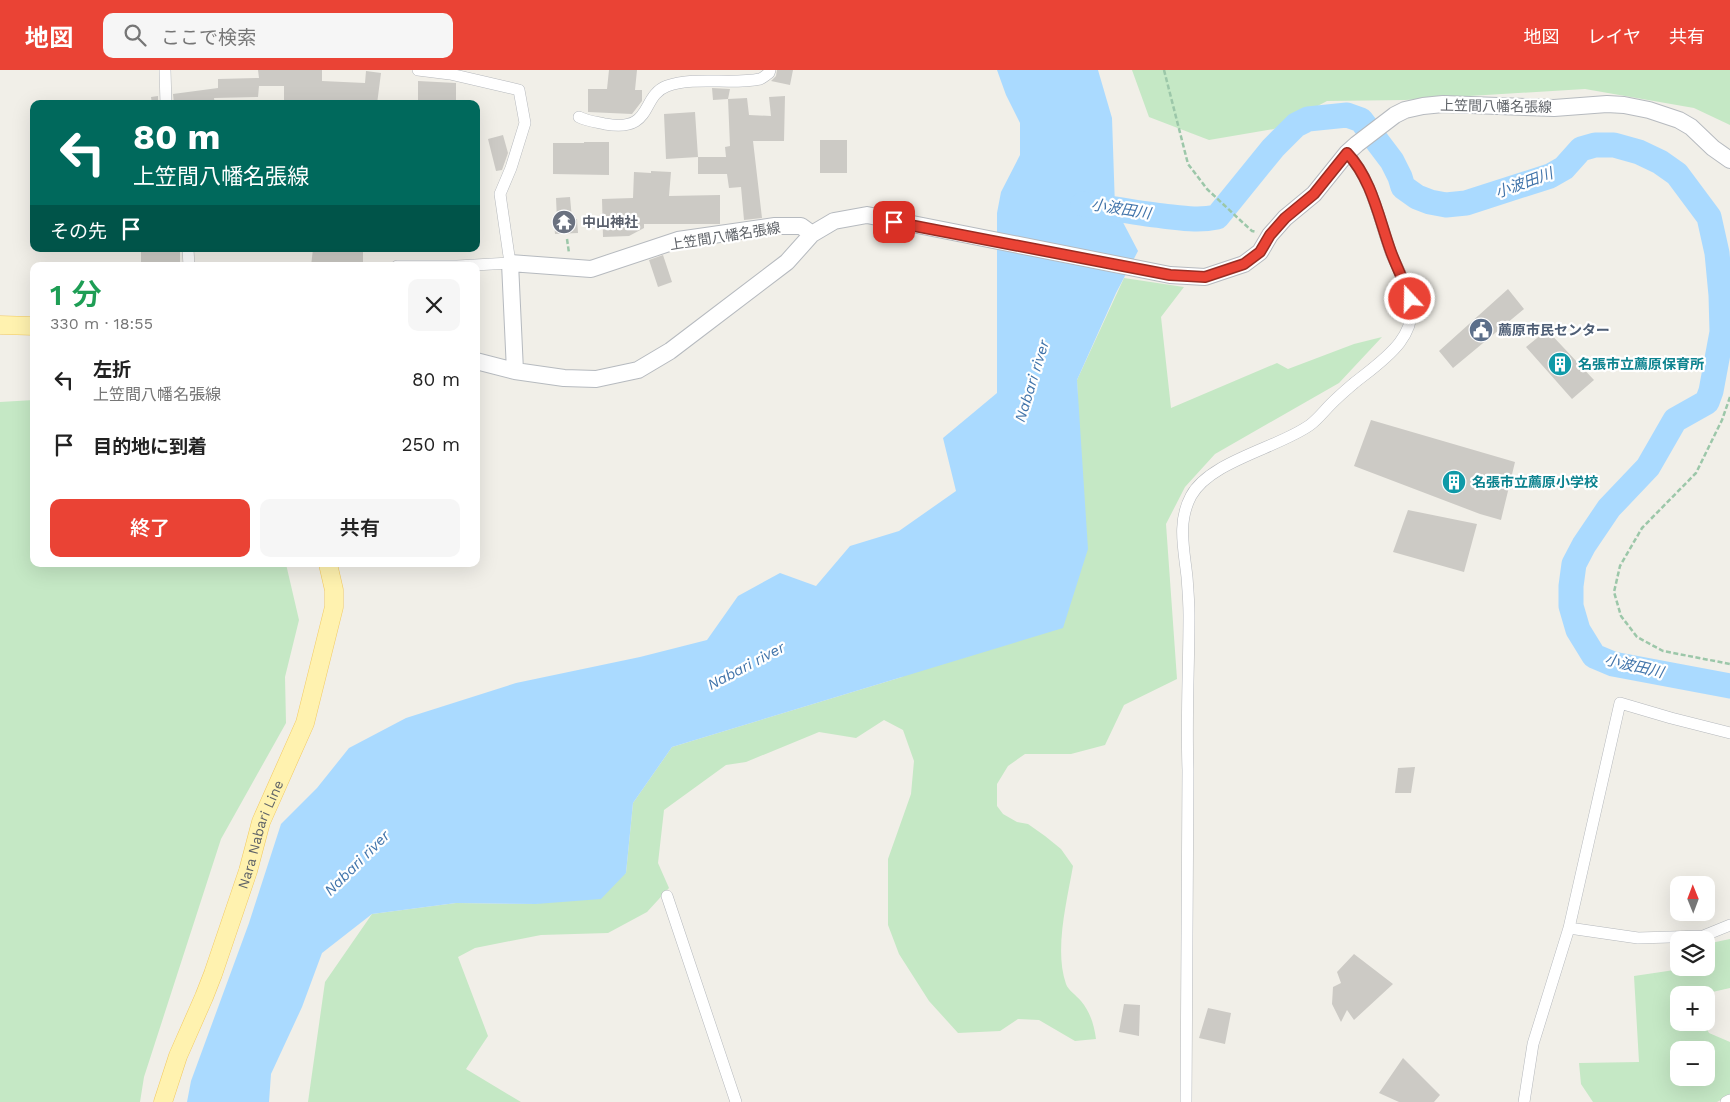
<!DOCTYPE html>
<html lang="ja">
<meta charset="utf-8">
<style>
:root{--surface:#fff;--page:#f6f6f6;--text:#222;--muted:#767676;--accent:#ea4335}
body{margin:0;font-family:"Work Sans","Noto Sans JP",sans-serif;background:var(--page);color:var(--text);height:100vh;display:flex;flex-direction:column;font-size:19px;white-space:nowrap}
*{box-sizing:border-box;margin:0}
p{font-size:16px;color:var(--muted)}
.icon{flex:none;width:28px;height:28px;fill:none;stroke:currentColor;stroke-width:2;stroke-linecap:round;stroke-linejoin:round}
.map{position:relative;flex:1;overflow:hidden}
.panel{position:absolute;left:30px;top:192px;width:450px;height:305px;display:flex;flex-direction:column;background:var(--surface);border-radius:10px;box-shadow:0 5px 20px #0002}
.panel>*{flex:none}
.top-card{position:absolute;left:30px;top:30px;width:450px;height:152px;border-radius:10px;box-shadow:0 5px 20px #0002;background:#00695c;color:#fff;overflow:hidden}
.needle{width:32px;rotate:359deg}
.controls{position:absolute;left:1670px;top:806px;display:grid;gap:10px}
.controls a{display:grid;place-items:center;width:45px;height:45px;border-radius:10px;background:var(--surface);box-shadow:0 5px 20px #0002;font-size:25px}
.pin{position:absolute;display:grid;place-items:center;width:42px;height:42px;color:#fff;margin:-21px;border-radius:10px;box-shadow:0 2px 8px #0006}
.me{position:absolute;width:55px;margin:-28px;rotate:339deg;stroke-linejoin:round;filter:drop-shadow(0 0 4px #0008)}
.turn{display:flex;align-items:center;gap:18px;height:105px;padding:0 20px;font-size:22px}
.turn .icon{width:65px;height:65px;stroke-width:2.5}
.turn b{display:block;font-size:35px;line-height:42px}
.then{display:flex;align-items:center;height:48px;padding:0 20px;background:#0003;gap:10px;font-size:19px}
.round{display:grid;place-items:center;flex:none;width:52px;height:52px;border-radius:10px;background:var(--page)}
.head{display:flex;align-items:center;justify-content:space-between;height:85px;padding:0 20px}
h1{font-size:30px;font-weight:600;line-height:38px;color:#1e9e55}
.button{display:flex;gap:10px;margin-top:auto;padding:10px 20px}
.button a{flex:1;height:58px;border-radius:10px;background:var(--accent);color:#fff;font-size:20px;font-weight:600;line-height:58px;text-align:center}
.button a+a{background:var(--page);color:var(--text)}
ul{padding:0;list-style:none}
li{display:flex;align-items:center;gap:15px;height:65px;padding:0 20px}
li div{flex:1}
li b{display:block;font-size:19px}
li em{font-style:normal}
header{display:flex;align-items:center;gap:30px;box-sizing:border-box;height:70px;padding:0 25px;background:var(--accent);color:#fff}
header strong{font-size:24px}
nav{display:flex;gap:28px;margin-inline-start:auto;font-size:18px}
.search{width:350px;height:45px;background:var(--page);display:flex;align-items:center;gap:12px;box-sizing:border-box;padding:0 18px;border-radius:10px;color:var(--muted);font-size:19px}
.map>svg:first-child{display:block}
</style>
<header>
<strong>地図</strong>
<div class="search"><svg class="icon" aria-label="search" viewBox="0 0 24 24"><circle cx="10" cy="10" r="6"/><path d="M15 15l6 6"/></svg>ここで検索</div>
<nav><a>地図</a><a>レイヤ</a><a>共有</a></nav>
</header>
<div class="map">
<svg width="1730" height="1032" viewBox="0 0 1730 1032">
<rect width="100%" height="100%" fill="#f1efe8"/>
<path fill="#c5e8c5" fill-rule="evenodd" d="M1132 0H1730V55L1694 38 1585 19 1405 30 1327 31 1274 59 1209 70 1149 47Z
M1124 208 1184 217 1161 247 1171 338 1277 293 1288 299 1354 274 1382 267 1339 313 1215 384 1185 417 1166 454 1177 609 1124 635 1105 675 1071 684H1025L1008 696 997 714V736L1003 744 1017 752 1028 754 1045 766 1061 779 1073 796C1067 831 1054 880 1066 914 1068 920 1076 925 1081 931 1090 942 1094 954 1096 969L1075 971 1039 950 1018 949 1000 961 958 963 929 931 899 884 888 855V789L911 724 914 691 903 660 884 650 856 668 819 662 746 692 726 695 664 740 658 793 669 818 647 842 608 863 541 865 475 878 458 887 488 966 466 999 521 1032H308L325 912 372 844 456 833 536 834 626 803 633 733 672 677 902 607 1078 338 1077 310Z
M34 330V494H286L299 550 285 607 286 653 221 769 144 1007 140 1032H0V332Z
M1730 869V918L1708 923 1706 926 1679 925V952L1704 953 1709 963 1730 972V1025L1717 1032H1593L1581 1014 1579 993 1639 992 1634 906 1688 898H1706V874ZM1679 980H1706V1008H1679Z"/>
<path fill="#aadaff" d="M997 0H1098L1112 48 1115 137 1138 181 1116 223 1077 310 1088 479 1063 558 672 677 633 733 626 803 601 829 536 834 456 833 372 844 322 883 302 937 271 1004 269 1032H187L191 1011 249 853 281 754 317 718 349 678 406 648 516 613 640 587 707 570 738 526 780 503 816 516 850 476 899 461 956 421 943 368 997 323V143L1001 122 1020 85V53L1006 25Z"/>
<g fill="none" stroke-linecap="round" stroke-linejoin="round">
<path stroke="#aadaff" stroke-width="25" d="M1083 134C1110 138 1136 143 1163 146 1182 148 1198 151 1217 147L1273 78 1296 55 1308 49 1347 45 1361 50 1392 91 1400 107 1403 117 1417 127 1430 132 1446 135 1466 133 1550 106 1564 98 1581 79 1595 75H1614L1639 82 1660 92 1677 104 1709 147 1717 183 1721 225 1722 262 1711 321 1707 332 1675 350 1648 397 1609 438 1584 475 1574 494 1571 516V536L1578 560 1594 586 1613 594 1730 616"/>
</g>
<path fill="#cccac5" d="M258 0H322V11L365 13 366 1 381 3 377 34 284 33V16H259L258 27 214 28 215 34H174L173 24 218 18V9L259 8Z
M609 0H637L635 20H642V31L632 44 588 42V19H607Z
M777 0H793L790 15 771 11 776 6Z
M418 11 456 13V34H418Z
M712 18 730 19 728 29 713 30Z
M158 26V34H152L151 27Z
M785 26 784 71H753L762 148 744 150 741 117 729 118 727 104H698V87H726L725 77 730 76 728 29 747 28 749 45 771 46 769 27Z
M695 42 698 87 666 89 664 44Z
M503 65 508 83 502 100 496 101 488 69Z
M820 70H847V103H820Z
M584 72H609V105L553 104V73H584Z
M651 101 671 102 669 126 720 125V154H644V158L629 166 603 167 602 129 633 128 634 102 651 103Z
M570 127 572 149H577L578 163 555 164 554 150H557L556 128Z
M141 179H180V196H141Z
M313 179H363V193H331V196H311Z
M663 185 672 212 658 217 649 190Z
M1508 219 1524 239 1453 298 1439 281Z
M1547 260 1594 310 1572 329 1526 277Z
M1371 350 1515 392 1501 450 1480 444 1354 396Z
M1408 440 1477 454 1464 502 1393 482Z
M1415 697 1411 723H1395L1398 698Z
M1354 884 1393 914 1354 950 1347 940 1341 952 1332 934 1333 917 1341 913 1337 902Z
M1124 934 1140 935 1139 966 1119 962Z
M1208 938 1231 943 1225 974 1199 968Z
M1403 988 1440 1025 1434 1032H1399L1379 1023Z"/>
<g fill="none" stroke-linecap="round" stroke-linejoin="round">
<g stroke="#b5b8bc" stroke-width="12">
<path id="street" d="M165 0 166 34
M579 47C587 51 596 52 605 54 654 63 640 26 667 16 696 6 731 15 760 9 763 8 766 5 769 3L770 0
M188 179 189 196
M397 196H457L510 193 500 124 511 98 525 53 519 20 450 4 418 0
M667 826 736 1032
M1569 858 1638 868 1703 866 1730 855
M1186 1032 1188 700C1186 648 1189 597 1189 545 1189 532 1188 520 1187 507 1184 479 1177 452 1191 426 1210 391 1278 378 1310 355 1318 349 1324 341 1331 334 1338 327 1346 320 1353 314 1380 292 1420 268 1410 228 1406 212 1397 198 1391 183 1379 150 1372 109 1347 83
M1524 1032 1533 974 1569 858 1620 633 1671 648 1730 663
M1726 1032 1730 1030"/>
</g>
<g stroke="#b6babf" stroke-width="18">
<path id="secondary" d="M476 291 515 301 564 308 596 309 638 300 670 281 787 192 812 164 834 151 867 145 1170 205 1205 207 1244 194 1260 182 1270 165 1285 148 1314 124 1347 83 1357 74 1395 45 1405 40 1423 36 1443 34 1554 38 1607 34 1624 35 1649 40 1679 50 1691 57 1713 78 1730 90
M515 301 510 193 591 199 678 170 775 156H801L812 164"/>
</g>
<g stroke="#f2c960" stroke-width="19">
<g id="primary">
<path d="M0 255 34 256"/>
<path id="s1" d="M163 1032 178 986 204 927 213 904 248 801 261 752 305 653 334 537V520L328 494"/>
</g>
</g>
<path stroke="#9cc7a9" stroke-width="2.5" stroke-dasharray="5 2.5" stroke-linecap="butt" d="M1164 0 1188 94 1207 119 1240 150 1252 161 1257 162
M567 169 569 183
M1730 327 1722 350 1696 403 1642 458 1620 496 1614 522 1621 546 1637 567 1663 581 1730 594"/>
<use href="#street" stroke="#fff" stroke-width="11"/>
<use href="#secondary" stroke="#fff" stroke-width="16"/>
<use href="#primary" stroke="#fff2af" stroke-width="18"/>
</g>
<g fill="none" stroke-linecap="round" stroke-linejoin="round">
<g stroke="#982c22" stroke-width="12">
<path id="route" d="M894 152 1170 205 1205 207 1244 194 1260 182 1270 165 1285 148 1314 124 1347 83C1372 109 1379 149 1391 182 1397 198 1405 213 1410 229"/>
</g>
<use href="#route" stroke="#ea4335" stroke-width="9"/>
</g>
<defs>
<g id="temple-disc" transform="scale(1.25)"><circle r="9.5" fill="#6b7280" stroke="#fff"/><path d="M0-6L5-2H3V0L6.5 2.5H4V6H1.5V3h-3V6H-4V2.5H-6.5L-3 0V-2H-5Z" fill="#fff"/></g>
<g id="civic-disc" transform="scale(1.25)"><circle r="9.5" fill="#5c6f8a" stroke="#fff"/><path d="M-.6-6.5H3V-4.5H.6V-3L4-1V1h2V6H-6V1h2V-1L-.6-3ZM-1.2 2.5V6h2.4V2.5Z" fill="#fff"/></g>
<g id="building-disc" transform="scale(1.25)"><circle r="9.5" fill="#0f9aa8" stroke="#fff"/><path d="M-4-6H4V6H1V3H-1V6H-4ZM-2.5-4.3h1.7v1.8h-1.7ZM.8-4.3h1.7v1.8H.8ZM-2.5-1h1.7V.8h-1.7ZM.8-1h1.7V.8H.8Z" fill="#fff"/></g>
</defs>
<g fill-rule="evenodd">
<use href="#temple-disc" x="564" y="152"/>
<use href="#civic-disc" x="1481" y="260"/>
<use href="#building-disc" x="1560" y="294"/>
<use href="#building-disc" x="1454" y="412"/>
</g>
<g text-anchor="middle" dominant-baseline="central" stroke-width="4.5" stroke-linejoin="round" paint-order="stroke">
<g font-size="14" fill="#5f6368" stroke="#fff">
<text transform="translate(1496 36) rotate(1)">上笠間八幡名張線</text>
<text transform="translate(725 166) rotate(-9)">上笠間八幡名張線</text>
<text stroke="none"><textPath href="#s1" startOffset="285">Nara Nabari Line</textPath></text>
</g>
<g font-size="14" font-weight="bold" fill="#5b616d" stroke="#fff" text-anchor="start">
<text x="582" y="152">中山神社</text>
</g>
<g font-size="14" font-weight="bold" fill="#4e5e75" stroke="#fff" text-anchor="start">
<text x="1498" y="260">薦原市民センター</text>
</g>
<g font-size="14" font-weight="bold" fill="#0d838f" stroke="#fff" text-anchor="start">
<text x="1578" y="294">名張市立薦原保育所</text>
<text x="1472" y="412">名張市立薦原小学校</text>
</g>
<g font-size="15" font-style="italic" fill="#4174aa" stroke="#fff">
<text transform="translate(1524 113) rotate(-20)">小波田川</text>
<text transform="translate(1121 139) rotate(9)">小波田川</text>
<text transform="translate(1032 311) rotate(-73)">Nabari river</text>
<text transform="translate(746 596) rotate(-28)">Nabari river</text>
<text transform="translate(1634 596) rotate(13)">小波田川</text>
<text transform="translate(357 793) rotate(-45)">Nabari river</text>
</g>
</g>
</svg>
<div class="controls">
<a><svg class="needle" viewBox="-14 -14 28 28"><path d="M0-13l5 13h-10z" fill="#e53935"/><path d="M0 13l5-13h-10z" fill="#767676"/></svg></a>
<a><svg class="icon" aria-label="layers" viewBox="0 0 24 24"><path d="M12 4l9 5-9 5-9-5zM3 14l9 5 9-5"/></svg></a>
<a>+</a>
<a>−</a>
</div>
<div class="pin" style="left:894px;top:152px;background:#d93025"><svg class="icon" aria-label="arrive" viewBox="0 0 24 24"><path d="M6 21V4h12l-3 4 3 4H6"/></svg></div>
<svg class="me" style="left:1410px;top:229px" viewBox="-20 -20 40 40"><circle r="17" fill="#ea4335" stroke="#fff" stroke-width="3"/><path d="M0-11L8 9 0 5-8 9z" fill="#fff"/></svg>
<div class="top-card">
<div class="turn"><svg class="icon" aria-label="left" viewBox="0 0 24 24"><path d="M17 20v-9H6M10 6l-5 5 5 5"/></svg><div><b>80 m</b>上笠間八幡名張線</div></div>
<div class="then">その先<svg class="icon" aria-label="arrive" viewBox="0 0 24 24"><path d="M6 21V4h12l-3 4 3 4H6"/></svg></div>
</div>
<section class="panel">
<div class="head"><div><h1>1 分</h1><p>330 m · 18:55</p></div><a class="round"><svg class="icon" aria-label="close" viewBox="0 0 24 24"><path d="M6 6l12 12M18 6L6 18"/></svg></a></div>
<ul>
<li><svg class="icon" aria-label="left" viewBox="0 0 24 24"><path d="M17 20v-9H6M10 6l-5 5 5 5"/></svg><div><b>左折</b><p>上笠間八幡名張線</p></div><em>80 m</em></li>
<li><svg class="icon" aria-label="arrive" viewBox="0 0 24 24"><path d="M6 21V4h12l-3 4 3 4H6"/></svg><div><b>目的地に到着</b></div><em>250 m</em></li>
</ul>
<div class="button"><a>終了</a><a>共有</a></div>
</section>
</div>
